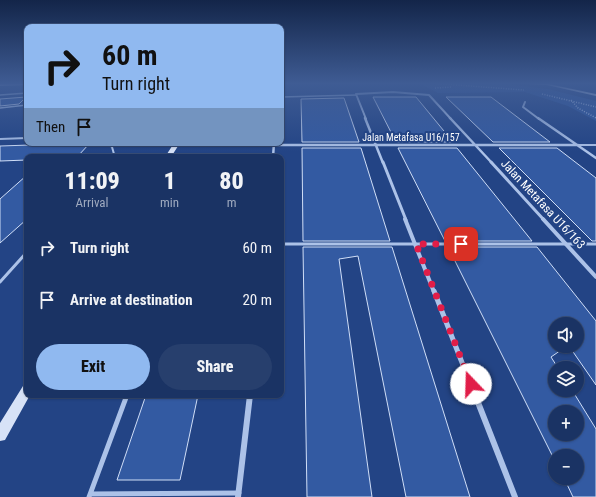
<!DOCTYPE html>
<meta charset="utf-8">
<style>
:root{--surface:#1a3364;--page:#273f6d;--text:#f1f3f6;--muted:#9faabf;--line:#384e78;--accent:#90b9f0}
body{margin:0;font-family:"Roboto Condensed",sans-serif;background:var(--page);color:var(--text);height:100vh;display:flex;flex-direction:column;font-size:15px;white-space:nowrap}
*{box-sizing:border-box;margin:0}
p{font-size:13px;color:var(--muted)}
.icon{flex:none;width:22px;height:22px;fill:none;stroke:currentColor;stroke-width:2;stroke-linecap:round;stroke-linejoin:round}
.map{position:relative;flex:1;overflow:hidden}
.side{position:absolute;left:24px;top:154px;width:260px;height:244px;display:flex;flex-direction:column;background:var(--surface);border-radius:8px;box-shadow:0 1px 3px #0004,0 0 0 1px var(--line)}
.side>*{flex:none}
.guide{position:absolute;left:24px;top:24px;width:260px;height:122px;border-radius:8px;box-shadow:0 1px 3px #0004,0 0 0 1px var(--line);background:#90b9f0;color:#111;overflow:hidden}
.buttons{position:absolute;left:548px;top:317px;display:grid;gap:8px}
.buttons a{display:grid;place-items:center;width:36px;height:36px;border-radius:50%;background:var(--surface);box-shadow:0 1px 3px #0004,0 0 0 1px var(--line);font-size:20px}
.pin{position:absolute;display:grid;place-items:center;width:34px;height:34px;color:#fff;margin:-17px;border-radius:8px;box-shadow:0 2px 6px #0006}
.me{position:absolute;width:44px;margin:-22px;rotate:339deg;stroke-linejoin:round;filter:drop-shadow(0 0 3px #0008)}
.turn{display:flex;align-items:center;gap:14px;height:84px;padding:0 12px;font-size:18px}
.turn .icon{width:52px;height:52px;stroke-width:2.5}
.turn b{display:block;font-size:28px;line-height:34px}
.then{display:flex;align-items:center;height:38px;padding:0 12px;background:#0003;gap:8px;font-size:15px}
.eta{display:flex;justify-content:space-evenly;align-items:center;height:68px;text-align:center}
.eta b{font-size:24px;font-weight:800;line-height:28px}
.action{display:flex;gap:8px;margin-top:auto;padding:8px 12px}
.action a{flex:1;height:46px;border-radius:24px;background:var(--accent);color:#111;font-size:16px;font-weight:800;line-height:46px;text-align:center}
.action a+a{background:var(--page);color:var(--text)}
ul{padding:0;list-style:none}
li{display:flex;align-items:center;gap:12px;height:52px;padding:0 12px}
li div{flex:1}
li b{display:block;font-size:15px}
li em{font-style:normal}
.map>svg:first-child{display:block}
</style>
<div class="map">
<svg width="596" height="497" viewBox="0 0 596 497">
<rect width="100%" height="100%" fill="#234485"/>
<path fill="#2d559d" d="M419 83H497L548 89 596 101V121L568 106 525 92 438 93Z"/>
<path fill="#335aa2" stroke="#d0def7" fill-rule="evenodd" d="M26 97 19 104 0 106V99Z
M373 97H416L453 142H396Z
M446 97H491L550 142H493Z
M344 98 359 142H302L301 99Z
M90 143 77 157H27V160L0 161V146Z
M302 148H361L390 241H303Z
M398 148H457L532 241H445Z
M499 148H557L596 178V241H592Z
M27 175V219L0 243V199Z
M303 247H392L470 497H406L358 256 339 259 372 497H307Z
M448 247H537L596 321V385L569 346H577V324H555V346H567L551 357 558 368H555V390H572L596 429V497H573L564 478H577V456H555V461ZM555 412H577V434H555Z
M146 395H198L180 480H117Z"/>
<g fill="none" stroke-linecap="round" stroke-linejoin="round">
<path stroke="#446097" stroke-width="2.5" stroke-dasharray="2.5 1.5" stroke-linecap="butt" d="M230 145H245"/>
<path stroke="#acc2e8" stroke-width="1.5" stroke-dasharray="1 1.5" stroke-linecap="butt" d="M431 83 524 90
M435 88 452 87
M542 94 596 107
M571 100 578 108 596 118"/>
<path stroke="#acc2e8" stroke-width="1.5" d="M0 95 27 93
M281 97 356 95
M0 108 27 105"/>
<path stroke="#acc2e8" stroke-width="2" d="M0 139 27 138
M106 143 112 147 114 154 111 157
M578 145H596
M217 155V157"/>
<path stroke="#acc2e8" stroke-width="3" d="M281 244H596
M0 282 27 252"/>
<path stroke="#acc2e8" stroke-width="5" d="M90 494 239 493
M89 497 127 395"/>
<path stroke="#acc2e8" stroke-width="2" d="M525 102 523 107 539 119
M366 119 356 94 393 92 429 95 451 119"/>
<path stroke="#acc2e8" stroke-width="2.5" d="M365 118 383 163
M450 118 492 163
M538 118 596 158
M175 145H230
M245 145H578
M273 157 274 143"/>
<path stroke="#acc2e8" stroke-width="3" d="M383 162 406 220
M491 162 544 220"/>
<path stroke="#acc2e8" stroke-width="4" d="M405 219 434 292
M543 219 596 277"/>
<path stroke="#acc2e8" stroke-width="5" d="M434 291 470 383"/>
<path stroke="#acc2e8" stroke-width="6" d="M470 382 515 497
M238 497 250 395"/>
<path fill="#d7e2f7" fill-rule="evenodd" d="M27 83V85L0 86V84Z
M281 83H305L281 84Z
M528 83H544L596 94V96L547 85 529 84Z
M174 143H180L171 157H165Z
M27 385V395H30L5 440 0 441V423L23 386Z"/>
</g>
<linearGradient id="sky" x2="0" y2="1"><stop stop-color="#132549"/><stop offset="0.55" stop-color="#3f5c94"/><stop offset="1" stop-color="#3f5c94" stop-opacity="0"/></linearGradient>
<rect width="596" height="152" fill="url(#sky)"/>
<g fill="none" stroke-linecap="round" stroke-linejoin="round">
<path stroke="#e11d48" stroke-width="7" stroke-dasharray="0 12.6" d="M461 244H416L471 384"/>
</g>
<g text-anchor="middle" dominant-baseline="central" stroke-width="4" stroke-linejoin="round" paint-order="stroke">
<g font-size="10" fill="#fff" stroke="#234485">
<text x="411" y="137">Jalan Metafasa U16/157</text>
</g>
<g font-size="12" fill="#fff" stroke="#234485">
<text transform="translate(543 204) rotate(47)">Jalan Metafasa U16/163</text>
</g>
</g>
</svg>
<div class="buttons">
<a><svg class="icon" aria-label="sound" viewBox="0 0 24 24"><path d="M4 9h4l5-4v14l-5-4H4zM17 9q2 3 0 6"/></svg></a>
<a><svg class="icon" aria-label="layers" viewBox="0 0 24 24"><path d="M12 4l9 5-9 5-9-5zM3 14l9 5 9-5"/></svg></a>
<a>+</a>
<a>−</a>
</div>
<div class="pin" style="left:461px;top:244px;background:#d93025"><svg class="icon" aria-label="arrive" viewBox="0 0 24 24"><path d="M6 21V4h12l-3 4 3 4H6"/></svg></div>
<svg class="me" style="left:471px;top:384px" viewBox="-20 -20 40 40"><circle r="19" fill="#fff"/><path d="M0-13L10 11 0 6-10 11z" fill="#e11d48"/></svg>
<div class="guide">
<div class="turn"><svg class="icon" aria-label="right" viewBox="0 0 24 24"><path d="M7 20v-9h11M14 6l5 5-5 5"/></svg><div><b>60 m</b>Turn right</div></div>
<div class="then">Then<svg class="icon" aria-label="arrive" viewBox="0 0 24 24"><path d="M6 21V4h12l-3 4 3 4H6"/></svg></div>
</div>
<section class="side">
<div class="eta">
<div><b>11:09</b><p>Arrival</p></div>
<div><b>1</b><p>min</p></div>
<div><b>80</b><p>m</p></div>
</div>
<ul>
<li><svg class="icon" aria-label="right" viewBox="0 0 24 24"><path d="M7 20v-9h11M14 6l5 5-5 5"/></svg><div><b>Turn right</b></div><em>60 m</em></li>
<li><svg class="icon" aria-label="arrive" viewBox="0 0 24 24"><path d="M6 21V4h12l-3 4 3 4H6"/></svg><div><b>Arrive at destination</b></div><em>20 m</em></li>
</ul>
<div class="action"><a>Exit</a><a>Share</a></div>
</section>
</div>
